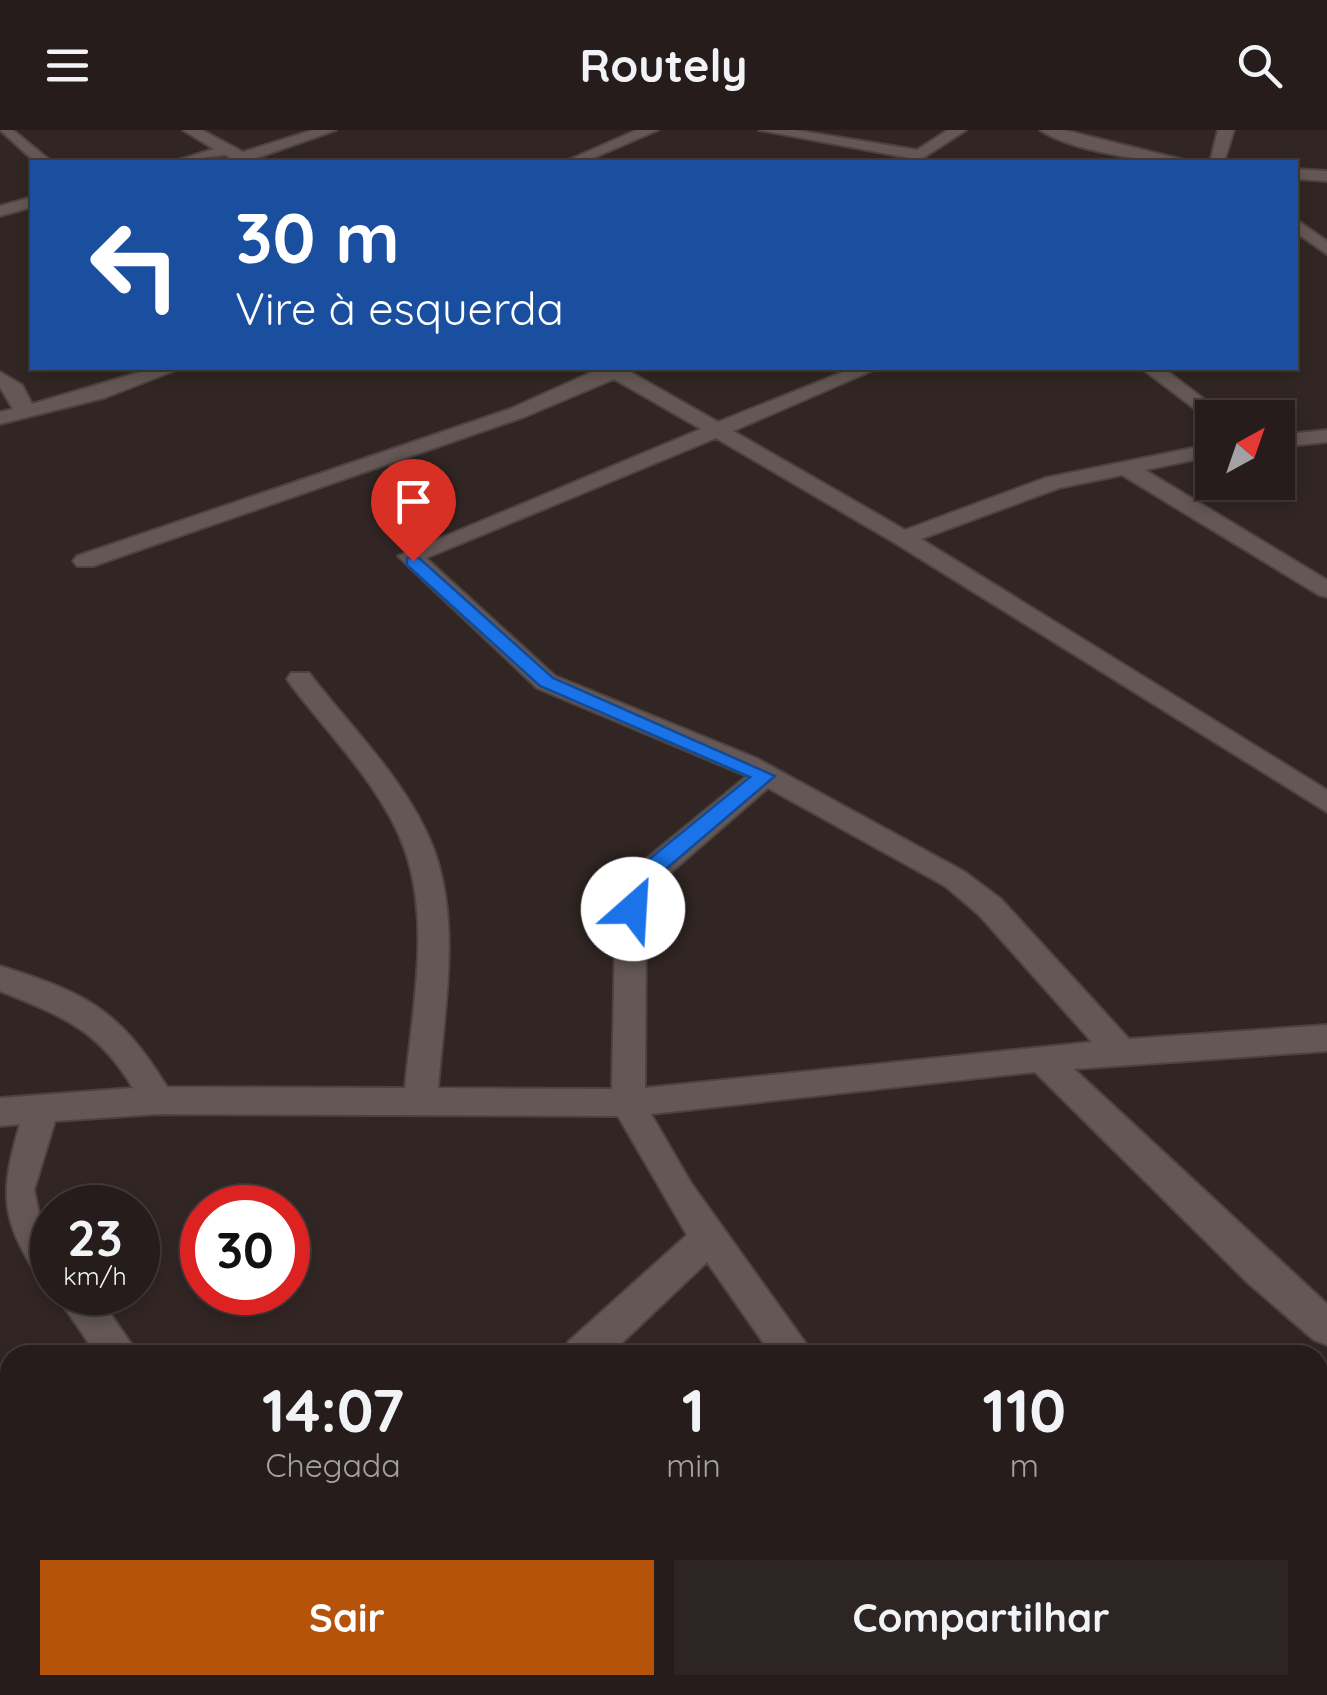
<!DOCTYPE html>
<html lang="pt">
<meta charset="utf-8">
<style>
:root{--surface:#251c1b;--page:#2d2524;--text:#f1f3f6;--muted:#a3a1a3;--line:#423a3a;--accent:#b45309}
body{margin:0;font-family:Quicksand,sans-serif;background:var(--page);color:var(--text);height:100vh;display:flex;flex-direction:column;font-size:38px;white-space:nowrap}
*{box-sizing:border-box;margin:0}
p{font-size:32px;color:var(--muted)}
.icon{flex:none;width:55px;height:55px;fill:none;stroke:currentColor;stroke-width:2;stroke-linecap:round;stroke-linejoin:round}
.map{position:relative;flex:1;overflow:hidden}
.side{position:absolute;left:0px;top:1215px;width:1328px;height:350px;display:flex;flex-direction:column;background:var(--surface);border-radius:30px 30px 0 0;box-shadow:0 5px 15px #0003,0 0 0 2px var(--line)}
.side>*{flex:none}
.guide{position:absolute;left:30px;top:30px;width:1268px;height:210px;border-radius:0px;box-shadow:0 5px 15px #0003,0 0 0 2px var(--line);background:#1a4fa0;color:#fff;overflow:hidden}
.needle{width:65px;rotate:40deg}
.tools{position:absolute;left:1195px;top:270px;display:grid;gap:20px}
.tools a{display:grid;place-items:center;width:100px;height:100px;border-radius:0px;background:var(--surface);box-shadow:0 5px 15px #0003,0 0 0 2px var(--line);font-size:50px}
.speed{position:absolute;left:30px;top:1055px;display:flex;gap:20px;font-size:50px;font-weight:700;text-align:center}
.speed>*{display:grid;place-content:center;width:130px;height:130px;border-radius:50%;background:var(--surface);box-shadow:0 5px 15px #0003,0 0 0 2px var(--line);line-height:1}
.speed small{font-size:25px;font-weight:400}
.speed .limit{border:15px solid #d22;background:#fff;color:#111}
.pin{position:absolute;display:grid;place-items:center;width:85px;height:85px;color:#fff;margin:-102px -42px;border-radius:50% 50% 50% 0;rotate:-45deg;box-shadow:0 0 10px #0007}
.pin .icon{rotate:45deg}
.me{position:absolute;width:110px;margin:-55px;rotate:26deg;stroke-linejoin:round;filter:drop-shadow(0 0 8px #0008)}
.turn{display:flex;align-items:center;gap:35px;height:210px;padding:0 40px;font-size:45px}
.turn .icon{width:130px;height:130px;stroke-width:2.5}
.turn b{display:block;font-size:70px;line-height:85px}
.eta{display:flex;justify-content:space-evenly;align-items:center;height:170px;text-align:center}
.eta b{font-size:60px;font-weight:700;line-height:70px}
.button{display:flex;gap:20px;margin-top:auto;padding:20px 40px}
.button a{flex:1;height:115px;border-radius:0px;background:var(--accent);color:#fff;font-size:40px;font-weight:700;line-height:115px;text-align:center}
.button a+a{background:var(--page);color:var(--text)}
header{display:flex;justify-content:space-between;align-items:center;height:130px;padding:0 40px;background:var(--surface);font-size:45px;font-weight:700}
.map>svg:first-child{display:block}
</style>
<header><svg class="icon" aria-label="menu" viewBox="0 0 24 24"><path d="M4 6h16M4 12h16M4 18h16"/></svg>Routely<svg class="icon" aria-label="search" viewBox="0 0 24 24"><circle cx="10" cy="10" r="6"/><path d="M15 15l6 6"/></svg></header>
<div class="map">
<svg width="1327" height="1565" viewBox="0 0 1327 1565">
<rect width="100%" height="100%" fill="#312624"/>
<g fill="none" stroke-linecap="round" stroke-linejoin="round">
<g stroke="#4c4341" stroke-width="4">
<path id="street" d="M0 0H13L52 32H35Z
M183 0H202L243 22 313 0H336L254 29 256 32H238L225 25 172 32 214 19Z
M637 0H658L584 32H564Z
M759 0H795L917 20 948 0H966L920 30Z
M1040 0H1064L1192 32C1154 34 1071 21 1040 0Z
M1218 0H1234L1224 32H1210Z
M1295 39 1327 41V51L1295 49Z
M32 67V77L0 86V76Z
M1295 89 1327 111V124L1295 102Z
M154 238H181L104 268 0 294V282L13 279 0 257V242L22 255 32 274Z
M601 238H623L718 292 853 238H878L733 301 905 400 1045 348 1212 314V326L1145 340 1327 450V467L1319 465 1122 345 1059 358 921 409 1327 660V682L895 413 716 308 426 428 555 546 756 628 965 742 1001 769 1129 909 1327 895V921L1074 939 1327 1174V1215L1314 1210 1248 1153 1035 942 651 984 691 1053 814 1225H772L707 1132 609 1225H563L568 1212 687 1105 618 986 158 984 55 991 34 1060 40 1088 52 1108V1153L39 1148C0 1088 0 1062 20 994L0 996V968L133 958C98 899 62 886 0 861V836C86 863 119 879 167 957L405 958C412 881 431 795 405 720 383 658 330 606 291 555L287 549 291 543H309C352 599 409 653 434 720 461 795 444 881 438 958L612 959 616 762 635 738 747 646 537 558 398 426 701 299 614 249 524 287 93 436H77L73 431 77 426 510 279ZM768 658 945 756 979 785 1092 912 645 958 646 764Z
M1141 238H1163L1229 288H1212V292Z
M1327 300V312L1278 317V305Z
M54 1162H95L139 1225H97Z
M199 1555H250L246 1565H195Z
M1046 1555H1095L1099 1565H1050Z"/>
</g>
<use href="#street" fill="#645755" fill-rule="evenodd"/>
</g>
<path fill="#1a73e8" stroke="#114b97" stroke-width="2.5" d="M407 428H419L553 548 775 646 653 750 642 764 641 785H625L620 762 637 739 750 647 540 556 407 435Z"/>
</svg>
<div class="tools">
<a><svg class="needle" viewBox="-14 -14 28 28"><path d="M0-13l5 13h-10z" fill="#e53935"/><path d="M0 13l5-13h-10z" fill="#a3a1a3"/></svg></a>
</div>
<div class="speed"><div>23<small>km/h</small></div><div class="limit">30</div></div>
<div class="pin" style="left:413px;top:431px;background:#d93025"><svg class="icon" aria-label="arrive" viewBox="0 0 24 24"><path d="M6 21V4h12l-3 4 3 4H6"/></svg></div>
<svg class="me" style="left:633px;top:779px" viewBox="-20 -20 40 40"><circle r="19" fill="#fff"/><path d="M0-13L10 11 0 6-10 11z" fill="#1a73e8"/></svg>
<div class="guide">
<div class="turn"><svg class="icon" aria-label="left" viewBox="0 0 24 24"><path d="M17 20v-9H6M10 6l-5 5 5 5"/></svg><div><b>30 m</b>Vire à esquerda</div></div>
</div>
<section class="side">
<div class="eta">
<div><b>14:07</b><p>Chegada</p></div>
<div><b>1</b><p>min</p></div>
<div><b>110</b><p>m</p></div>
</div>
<div class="button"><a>Sair</a><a>Compartilhar</a></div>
</section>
</div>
